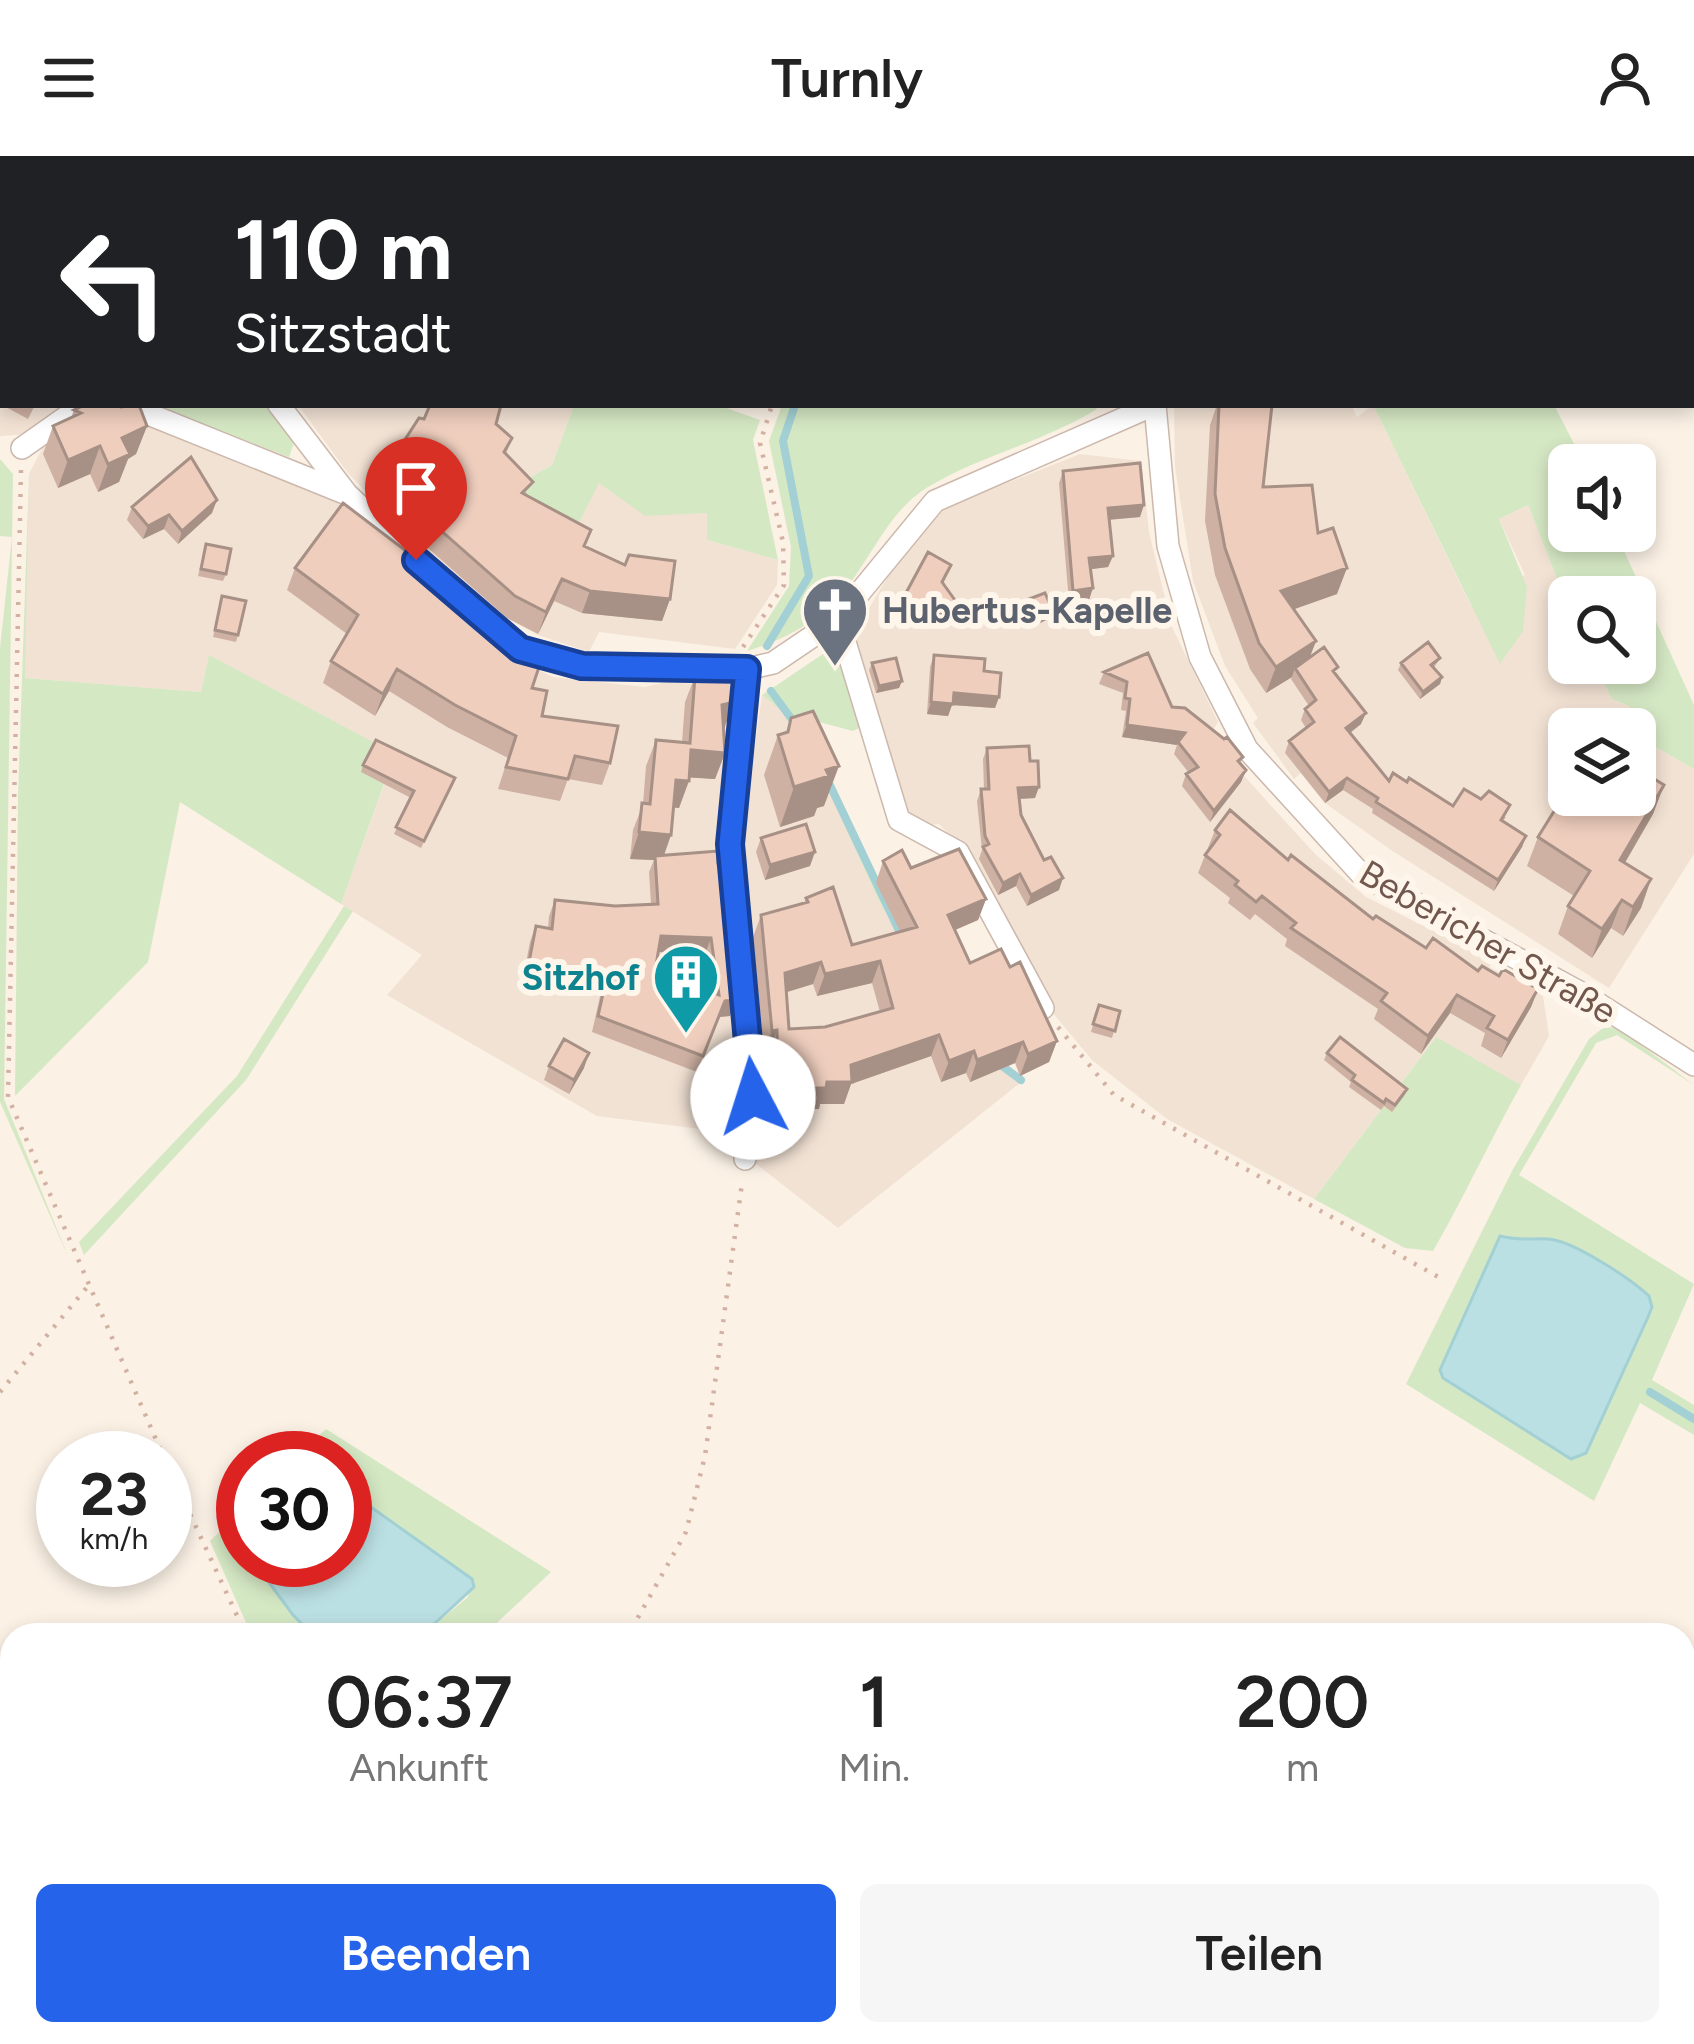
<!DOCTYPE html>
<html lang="de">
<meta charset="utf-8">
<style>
:root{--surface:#fff;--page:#f6f6f6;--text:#222;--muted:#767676;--accent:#2563eb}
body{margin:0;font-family:Figtree,sans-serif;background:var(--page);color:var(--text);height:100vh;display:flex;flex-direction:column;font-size:45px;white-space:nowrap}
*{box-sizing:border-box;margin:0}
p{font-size:39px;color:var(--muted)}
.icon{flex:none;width:66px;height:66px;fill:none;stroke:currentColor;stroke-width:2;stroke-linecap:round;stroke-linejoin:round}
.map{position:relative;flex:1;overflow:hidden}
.panel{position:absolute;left:0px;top:1467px;width:1695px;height:423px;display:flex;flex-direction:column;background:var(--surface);border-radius:36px 36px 0 0;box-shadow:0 6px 18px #0003}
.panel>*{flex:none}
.top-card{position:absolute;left:0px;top:0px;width:1695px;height:252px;box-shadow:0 6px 18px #0003;background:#202124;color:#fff;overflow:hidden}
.fabs{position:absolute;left:1548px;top:288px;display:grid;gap:24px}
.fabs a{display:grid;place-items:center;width:108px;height:108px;border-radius:18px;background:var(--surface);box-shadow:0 6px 18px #0003;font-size:60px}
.speed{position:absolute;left:36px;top:1275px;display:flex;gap:24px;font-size:60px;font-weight:700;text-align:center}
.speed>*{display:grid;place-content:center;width:156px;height:156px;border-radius:50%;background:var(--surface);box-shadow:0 6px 18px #0003;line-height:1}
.speed small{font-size:30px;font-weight:400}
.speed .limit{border:18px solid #d22;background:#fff;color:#111}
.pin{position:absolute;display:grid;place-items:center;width:102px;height:102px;color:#fff;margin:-123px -51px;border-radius:50% 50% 50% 0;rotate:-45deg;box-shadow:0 0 12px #0007}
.pin .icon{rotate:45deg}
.me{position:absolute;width:132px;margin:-66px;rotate:355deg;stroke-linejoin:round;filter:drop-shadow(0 0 9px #0008)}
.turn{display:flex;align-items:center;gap:42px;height:252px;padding:0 36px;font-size:54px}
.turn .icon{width:156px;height:156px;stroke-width:2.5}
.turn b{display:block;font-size:84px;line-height:102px}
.eta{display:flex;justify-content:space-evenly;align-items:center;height:204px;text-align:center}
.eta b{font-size:72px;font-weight:600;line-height:84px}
.cta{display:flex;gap:24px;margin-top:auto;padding:24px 36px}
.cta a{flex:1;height:138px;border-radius:18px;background:var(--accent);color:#fff;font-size:48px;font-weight:600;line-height:138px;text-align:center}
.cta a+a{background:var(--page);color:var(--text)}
header{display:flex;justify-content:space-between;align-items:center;height:156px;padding:0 36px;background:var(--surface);font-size:54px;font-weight:600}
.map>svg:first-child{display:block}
</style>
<header><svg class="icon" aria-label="menu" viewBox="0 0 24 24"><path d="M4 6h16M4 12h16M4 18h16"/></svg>Turnly<svg class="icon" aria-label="person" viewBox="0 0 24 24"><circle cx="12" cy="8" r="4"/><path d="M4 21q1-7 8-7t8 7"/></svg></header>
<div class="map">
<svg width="1694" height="1888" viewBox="0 0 1694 1888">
<rect width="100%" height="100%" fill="#fbf1e5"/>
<path fill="#f2e2d4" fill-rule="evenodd" d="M0 0H137L3 3V249H69L30 278 0 280Z
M179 0H871L179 3Z
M298 249H574L552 309 511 332 598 326 707 357V384L778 404 777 429 735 493 599 476 589 496 538 479 484 450 450 425 348 317Z
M1174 249H1351L1357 261 1373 249 1471 450 1525 419 1499 363 1528 349 1569 453V507H1594L1612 543 1629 550 1654 590 1694 613V698L1609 832 1391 694 1325 647 1301 617 1294 623 1253 567 1258 562 1225 510 1193 425 1175 311ZM1569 573H1635V639H1569Z
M116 255 333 342 429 441 489 489 553 521 645 531 666 526 728 530 735 542V860L741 929 732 977 597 960 387 839 422 799 341 748 384 629 360 616 374 588 209 500 201 536 24 522 29 318 45 287Z
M1080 298 1141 305 1149 376 1172 471 1218 566 1211 577 1246 622 1315 698 1366 741 1493 805 1489 811 1543 840 1549 880 1521 929 1435 882 1314 1043 1167 963 1092 904 1052 856 973 704 939 668 921 670 904 656 873 567 855 476 897 405 945 352Z
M762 539 782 555 809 591 878 743 959 881 1020 927 838 1072 755 1007 762 950 761 896 741 687Z"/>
<path fill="#d5e8c4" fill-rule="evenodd" d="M899 0H1134L898 3Z
M153 249H267L295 284 289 301Z
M574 249H718L760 264 753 284 778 404 707 384V357L645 360 599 327 570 384 511 332 552 309Z
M782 249H1092L1097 253C1044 286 981 299 928 331 882 359 867 417 828 452 804 473 777 486 747 495L789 430 791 391 769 285Z
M1373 249H1554L1585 309H1569V375H1615L1694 549V613L1654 590 1629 550 1612 543 1594 507H1635V441H1569V453L1528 349 1499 363 1527 431 1523 475 1500 508Z
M0 303 13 318 4 943 70 1105 0 946V492L12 381 0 380Z
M29 318 25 522 201 536 209 499 375 587 361 615 384 628 341 748 180 646 148 806 15 940 18 641Z
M826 496 839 501 859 572 853 575 793 559 815 589 897 770 961 878 1023 925 1020 927 959 881 878 743 809 591 782 555 762 539Z
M344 750 353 755 246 924 84 1099 79 1086 237 920Z
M1617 871 1694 929 1617 879 1596 887 1519 1019 1694 1128 1652 1224 1694 1249V1279L1640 1247 1594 1345 1406 1228 1512 1015 1589 883 1603 872ZM1499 1081 1524 1086 1548 1083 1648 1161 1586 1297 1570 1303 1443 1223 1440 1215Z
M1436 881 1521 929C1490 984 1465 1040 1433 1095L1405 1092 1314 1043Z
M326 1273 551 1416 484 1479H422L468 1441 472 1423 345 1336V1302H295Z
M243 1353V1404H257L293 1459 313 1479H257L247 1469 210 1385Z
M324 1878H1224L1241 1888H321Z"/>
<path fill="#bbe0e3" stroke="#a2d0d4" stroke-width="3" d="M1500 1080C1518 1085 1530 1082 1548 1083 1572 1084 1631 1123 1649 1140L1652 1151 1648 1161 1586 1297 1571 1303 1443 1222 1440 1214Z
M347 1334 472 1423 474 1431 422 1479H313L293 1459 259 1413 257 1404H345Z"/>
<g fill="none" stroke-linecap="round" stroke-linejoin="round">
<path stroke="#a2d0d4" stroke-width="8" d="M767 490 809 420 783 285 795 249
M771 535 796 569
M827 623 903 783
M998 907 1021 924
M1650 1236 1694 1263"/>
<g stroke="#ccb8ac" stroke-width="24">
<path id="street" d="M161 3V0
M885 3 887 0
M1158 3V0
M126 249 347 338
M279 249 347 338 424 411
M1155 249 1168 390 1200 501 1247 593 1361 718 1583 838 1694 909
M22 292 83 249
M475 455 520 493 582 510 747 513 773 507 838 463 935 345 1154 249
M838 463 899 664 958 696 1043 852
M745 1003 753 941 729 688 747 513"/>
</g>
<path stroke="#d3b1a2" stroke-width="4.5" stroke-dasharray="3 9" stroke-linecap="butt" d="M1004 0 1008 3
M21 314 8 941 164 1302
M743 491 784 429 783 386 760 287 772 249
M1058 871 1114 939 1442 1123
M0 1236 88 1130
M165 1304 246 1479
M621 1479 636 1465 686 1376 705 1300 742 1027
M1237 1878 1255 1888
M310 1888 313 1878"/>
<use href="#street" stroke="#fff" stroke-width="21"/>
</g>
<path fill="#ceb1a3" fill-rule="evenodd" d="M742 0H836L834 3H739Z
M3 177V249H35L28 263 0 248V182Z
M1217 249H1272L1263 331 1318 377 1337 438 1294 453 1316 485 1310 500 1336 518 1361 568 1350 577 1389 625 1407 626 1453 650 1506 661 1503 665 1526 680 1522 691 1494 735 1372 657 1373 653 1343 634 1325 647 1285 597 1289 585 1306 572 1301 564 1305 553 1309 550 1291 523 1292 521 1266 537 1250 513 1215 419 1205 365 1210 269Z
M74 254 147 270 136 298 128 303 119 326 98 336 90 318 58 332 43 298 53 270 71 262Z
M424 263 496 268 512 282 506 298 528 340 585 391 670 443 662 465 582 457 554 445 538 478 507 462 420 385 428 363 433 356 385 324 393 302Z
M1063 315 1140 361 1109 364 1113 400 1108 411 1090 413 1089 444 1069 446 1059 327Z
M132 351 212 357 178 388 164 373 143 383 127 364Z
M206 388 226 418 223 425 198 420Z
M951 409 943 428 958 467 913 472 895 462 899 450Z
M295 412 492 481 526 496 523 502 542 560 610 607 602 629 568 623 560 645 498 633 508 602 447 571 389 535 375 560 323 527 331 505 347 478 287 434Z
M222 440 238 479 236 486 213 481Z
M1026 444 1053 455 1050 462 1032 471 1024 452Z
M1148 497 1172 551 1243 601 1240 608 1246 614 1241 626 1210 666 1182 630 1186 618 1189 617 1174 598 1177 589 1122 581 1126 555 1121 554 1123 537 1099 528 1104 516Z
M934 499 984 515 999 541 995 552 952 549 948 560 927 558 930 511Z
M1440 502 1434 512 1442 521 1440 528 1420 543 1398 514 1401 507Z
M872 507 902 525 899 532 876 537 869 514Z
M695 520 724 573 725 597 715 623 689 621 679 652 674 651 664 700 718 695 730 860 719 861 697 916 592 876 601 836 523 822 530 786 536 770 548 772 549 760 555 744 615 750 651 748 649 716 654 704 630 703 633 674 643 648 646 610 656 584 682 586 685 546ZM658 796 705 798 710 836 655 815Z
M791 562 824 650 817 652 814 660 780 671 764 619 778 579 786 576Z
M987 592 1030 605 1035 642 1019 643 1021 659 1059 734 1027 750 1016 730 998 739 979 703 982 694 977 645 981 633H984L983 603Z
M363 609 455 622 421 692 394 678 411 642 361 616Z
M1664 629 1653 658 1625 707 1651 723 1641 752 1623 780 1611 772 1592 802 1558 778 1568 750 1574 740 1527 710 1538 681 1568 656Z
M1215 674 1288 704 1373 763 1426 792 1478 815 1538 833 1531 851 1501 902 1481 890 1485 877 1450 857 1421 898 1374 863 1378 853 1285 790 1287 783 1255 758 1250 764 1228 747 1230 742 1198 717Z
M761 682 810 710 765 724 756 696Z
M883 705 911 712 986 743 978 764 955 774 970 807 1010 811 1057 885 1049 906 1020 920 1015 907 970 926 966 917 941 926 931 900 851 928 844 948H820L819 953 770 954 769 896H764L753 781 761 759 804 747 806 742 852 789 900 775 876 727ZM872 827 880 856 825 871 789 873 787 836 813 828 817 840Z
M1099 849 1120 855 1112 882 1091 876Z
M1327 897 1407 933 1404 940 1392 956 1384 950 1381 954 1349 931 1351 926 1324 904Z
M549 910 584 912 569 938 544 924Z"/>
<path fill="#a79085" d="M147 270 136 298 128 303 119 326 98 336 108 308 122 282Z
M100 290 90 318 58 332 68 304Z
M217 344 212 357 178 388 182 375Z
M1144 349 1140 361 1104 364 1108 352Z
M169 359 164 373 143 383 148 370Z
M1113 400 1108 411 1085 414 1089 402Z
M1347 412 1337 438 1272 461 1281 435Z
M562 423 554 445 538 478 546 456Z
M1093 432 1089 444 1069 446 1073 435Z
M590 435 670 443 662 465 582 457Z
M962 454 958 467 913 472 917 460Z
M1053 455 1050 462 1032 471 1034 464Z
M1316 485 1306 511 1295 512 1292 521 1266 537 1276 511Z
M397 513 389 535 375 560 383 538Z
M1442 521 1440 528 1420 543 1423 536Z
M902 525 899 532 876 537 879 530Z
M954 537 999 541 995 552 952 549 948 560 927 558 931 546Z
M734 546 724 573 712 575 722 549Z
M1366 557 1361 568 1342 583 1346 572Z
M1127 569 1185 577 1177 589 1122 581Z
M691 594 725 597 715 623 681 621Z
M839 610 824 650 817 652 814 660 780 671 794 631 826 614Z
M1246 614 1241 626 1210 666 1214 655Z
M1347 622 1343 634 1325 647 1329 636Z
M676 624 689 625 679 652 667 651Z
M1664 629 1653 658 1610 732 1620 704Z
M1039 631 1035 642 1014 643 1018 632Z
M639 676 671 679 662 705 655 700 654 704 630 703Z
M1526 680 1522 691 1494 735 1498 724Z
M815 696 810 710 765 724 770 709Z
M1020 718 1016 730 998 739 1003 727Z
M1063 722 1059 734 1027 750 1031 739Z
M1651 723 1641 752 1623 780 1633 751Z
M986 743 978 764 941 780 948 759Z
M1622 744 1611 772 1592 802 1602 773Z
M661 780 711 782 705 798 655 796Z
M880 805 872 827 817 840 825 818Z
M821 806 813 828 777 839 785 817Z
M1538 833 1531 851 1501 902 1508 884Z
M1457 839 1450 857 1421 898 1428 880Z
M736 844 730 860 719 861 697 916 725 845Z
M777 874 769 896H764L772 875Z
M939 879 931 900 851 928 844 948H820L819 953 770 954 778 932 827 926 851 909Z
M1057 885 1049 906 1020 920 1028 898Z
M1023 886 1015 907 970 926 977 904Z
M974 895 966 917 941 926 949 905Z
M589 897 584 912 569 938 574 924Z"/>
<path fill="#efcebe" stroke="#a79085" stroke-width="3" fill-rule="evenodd" d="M30 0H85L93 3H29Z
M318 0H414V3H318Z
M488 0H651L655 3H488Z
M742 0H771L773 3H739Z
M1209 0H1257V3H1209Z
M3 177V222L0 227V182Z
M85 249H120L121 251 139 249 147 270 122 282 130 298 108 308 100 290 68 304 53 270 81 257 74 254Z
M430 249H501L496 268 512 282 504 296 533 326 522 337 591 374 584 390 625 409 629 399 675 405 670 443 590 435 562 423 546 456 515 440 428 363 446 337 393 302 419 262 424 263Z
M1219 249H1272L1263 331 1312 329 1318 377 1333 372 1347 412 1281 435 1316 485 1276 511 1259 487 1225 392 1215 338Z
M191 301 217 344 182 375 169 359 148 370 132 351Z
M1140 307 1144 349 1108 352 1113 400 1089 402 1093 432 1073 435 1063 315Z
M343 347 498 465 490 480 526 496 522 502 539 511 532 532 547 535 542 560 618 570 610 607 575 600 568 623 506 611 516 580 455 549 397 513 383 538 331 505 358 459 295 412Z
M206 388 231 393 226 418 201 413Z
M928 396 951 409 942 426 962 454 917 460 899 450Z
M1045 437 1053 455 1034 464 1026 444Z
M222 440 246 445 238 479 215 474Z
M1428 486 1440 502 1431 509 1442 521 1423 536 1401 507Z
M1324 491 1338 511 1333 515 1366 557 1346 572 1389 625 1393 617 1407 626 1409 622 1453 650 1464 633 1481 643 1489 635 1510 649 1501 664 1526 680 1498 724 1376 646 1378 642 1347 622 1329 636 1289 585 1314 566 1305 553 1316 544 1295 512Z
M1148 497 1172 551 1185 552 1224 583 1227 581 1243 601 1238 605 1246 614 1214 655 1186 618 1198 611 1178 586 1185 577 1127 569 1130 543 1125 542 1127 526 1104 516Z
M934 499 985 503 984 515 1001 517 999 541 954 537 953 548 931 546Z
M896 502 902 525 879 530 872 507Z
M695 520 736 524 734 546 722 549 725 597 691 594 689 625 676 624 671 679 639 676 642 647 650 648 656 584 690 587Z
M813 555 839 610 826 614 829 620 794 631 778 579 788 576 791 562Z
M376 584 455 622 424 685 396 671 414 635 363 609Z
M1029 590 1030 605H1038L1039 631 1018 632 1021 659 1044 704 1051 701 1063 722 1031 739 1020 718 1003 727 983 691 989 688 985 680 981 633H989L987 592Z
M1635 611 1664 629 1620 704 1651 723 1633 751 1622 744 1602 773 1568 750 1590 715 1538 681 1558 649 1568 656 1579 639H1635Z
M1230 654 1288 704 1291 699 1373 763 1376 760 1426 792 1433 782 1478 815 1482 810 1499 820 1503 813 1538 833 1508 884 1487 872 1494 860 1457 839 1428 880 1381 845 1387 837 1291 772 1296 767 1262 740 1256 746 1235 729 1238 725 1205 699 1220 679 1215 674Z
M806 668 815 696 770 709 761 682Z
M959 693 986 743 948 759 970 807 1001 793 1010 811 1020 806 1057 885 1028 898 1023 886 977 904 974 895 949 905 939 879 851 909 852 926H827L826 932H778L777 874 772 875 761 759 808 746 806 742 833 731 852 789 917 771 883 705 902 694 911 712ZM880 805 893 852 825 871 789 873 785 817 821 806 825 818Z
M718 695V707H723L736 844 725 845 703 900 598 860 607 820 529 806 536 770 552 773 555 744 615 750 658 748 655 700ZM661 780 711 782 719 839 655 815Z
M1099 849 1120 855 1115 875 1093 868Z
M1340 881 1407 933 1395 949 1386 943 1384 947 1352 924 1355 919 1327 897Z
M564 883 589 897 574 924 549 910Z"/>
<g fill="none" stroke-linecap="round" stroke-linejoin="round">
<g stroke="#184099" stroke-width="30">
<path id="route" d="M416 404 520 493 582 510 747 513 730 688 753 941"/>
</g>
<use href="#route" stroke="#2563eb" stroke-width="21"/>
</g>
<defs>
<g id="church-pin" transform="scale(3.45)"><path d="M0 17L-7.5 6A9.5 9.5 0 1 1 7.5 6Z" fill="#6b7280" stroke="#fef5eb"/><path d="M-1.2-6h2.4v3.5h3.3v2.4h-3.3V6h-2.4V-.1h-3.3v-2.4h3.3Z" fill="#fff"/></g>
<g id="building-pin" transform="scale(3.45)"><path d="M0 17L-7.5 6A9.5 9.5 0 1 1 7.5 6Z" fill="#0f9aa8" stroke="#fef5eb"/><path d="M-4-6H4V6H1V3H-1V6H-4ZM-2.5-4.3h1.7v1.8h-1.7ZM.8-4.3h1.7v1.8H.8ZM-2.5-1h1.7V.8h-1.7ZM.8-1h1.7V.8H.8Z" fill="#fff"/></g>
</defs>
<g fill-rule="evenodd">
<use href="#church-pin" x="835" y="454"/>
<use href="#building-pin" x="686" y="821"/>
</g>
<g text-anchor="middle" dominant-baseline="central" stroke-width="12" stroke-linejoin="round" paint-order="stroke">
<g font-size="36" font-weight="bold" fill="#5b616d" stroke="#fef5eb" text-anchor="start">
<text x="882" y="454">Hubertus-Kapelle</text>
</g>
<g font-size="36" fill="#72574c" stroke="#fef5eb">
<text transform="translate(1488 786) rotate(30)">Bebericher Straße</text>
</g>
<g font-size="36" font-weight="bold" fill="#0d838f" stroke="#fef5eb" text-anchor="end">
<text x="640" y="821">Sitzhof</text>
</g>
</g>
</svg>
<div class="fabs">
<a><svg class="icon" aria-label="sound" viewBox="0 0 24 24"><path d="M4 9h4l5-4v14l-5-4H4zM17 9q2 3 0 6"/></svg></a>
<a><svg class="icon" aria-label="search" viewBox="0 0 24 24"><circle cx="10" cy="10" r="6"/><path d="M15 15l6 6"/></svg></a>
<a><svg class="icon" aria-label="layers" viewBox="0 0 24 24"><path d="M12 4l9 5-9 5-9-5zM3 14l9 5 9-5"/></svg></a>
</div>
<div class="speed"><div>23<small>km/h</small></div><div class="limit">30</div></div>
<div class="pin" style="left:416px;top:404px;background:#d93025"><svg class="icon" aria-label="arrive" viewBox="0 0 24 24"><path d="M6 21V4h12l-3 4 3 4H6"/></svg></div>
<svg class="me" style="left:753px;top:941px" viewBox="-20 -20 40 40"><circle r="19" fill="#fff"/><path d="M0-13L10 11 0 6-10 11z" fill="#2563eb"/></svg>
<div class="top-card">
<div class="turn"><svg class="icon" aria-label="left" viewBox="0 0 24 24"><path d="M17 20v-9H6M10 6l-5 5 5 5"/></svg><div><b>110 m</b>Sitzstadt</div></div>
</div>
<section class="panel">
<div class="eta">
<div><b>06:37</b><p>Ankunft</p></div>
<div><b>1</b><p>Min.</p></div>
<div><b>200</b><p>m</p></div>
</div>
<div class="cta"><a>Beenden</a><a>Teilen</a></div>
</section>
</div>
